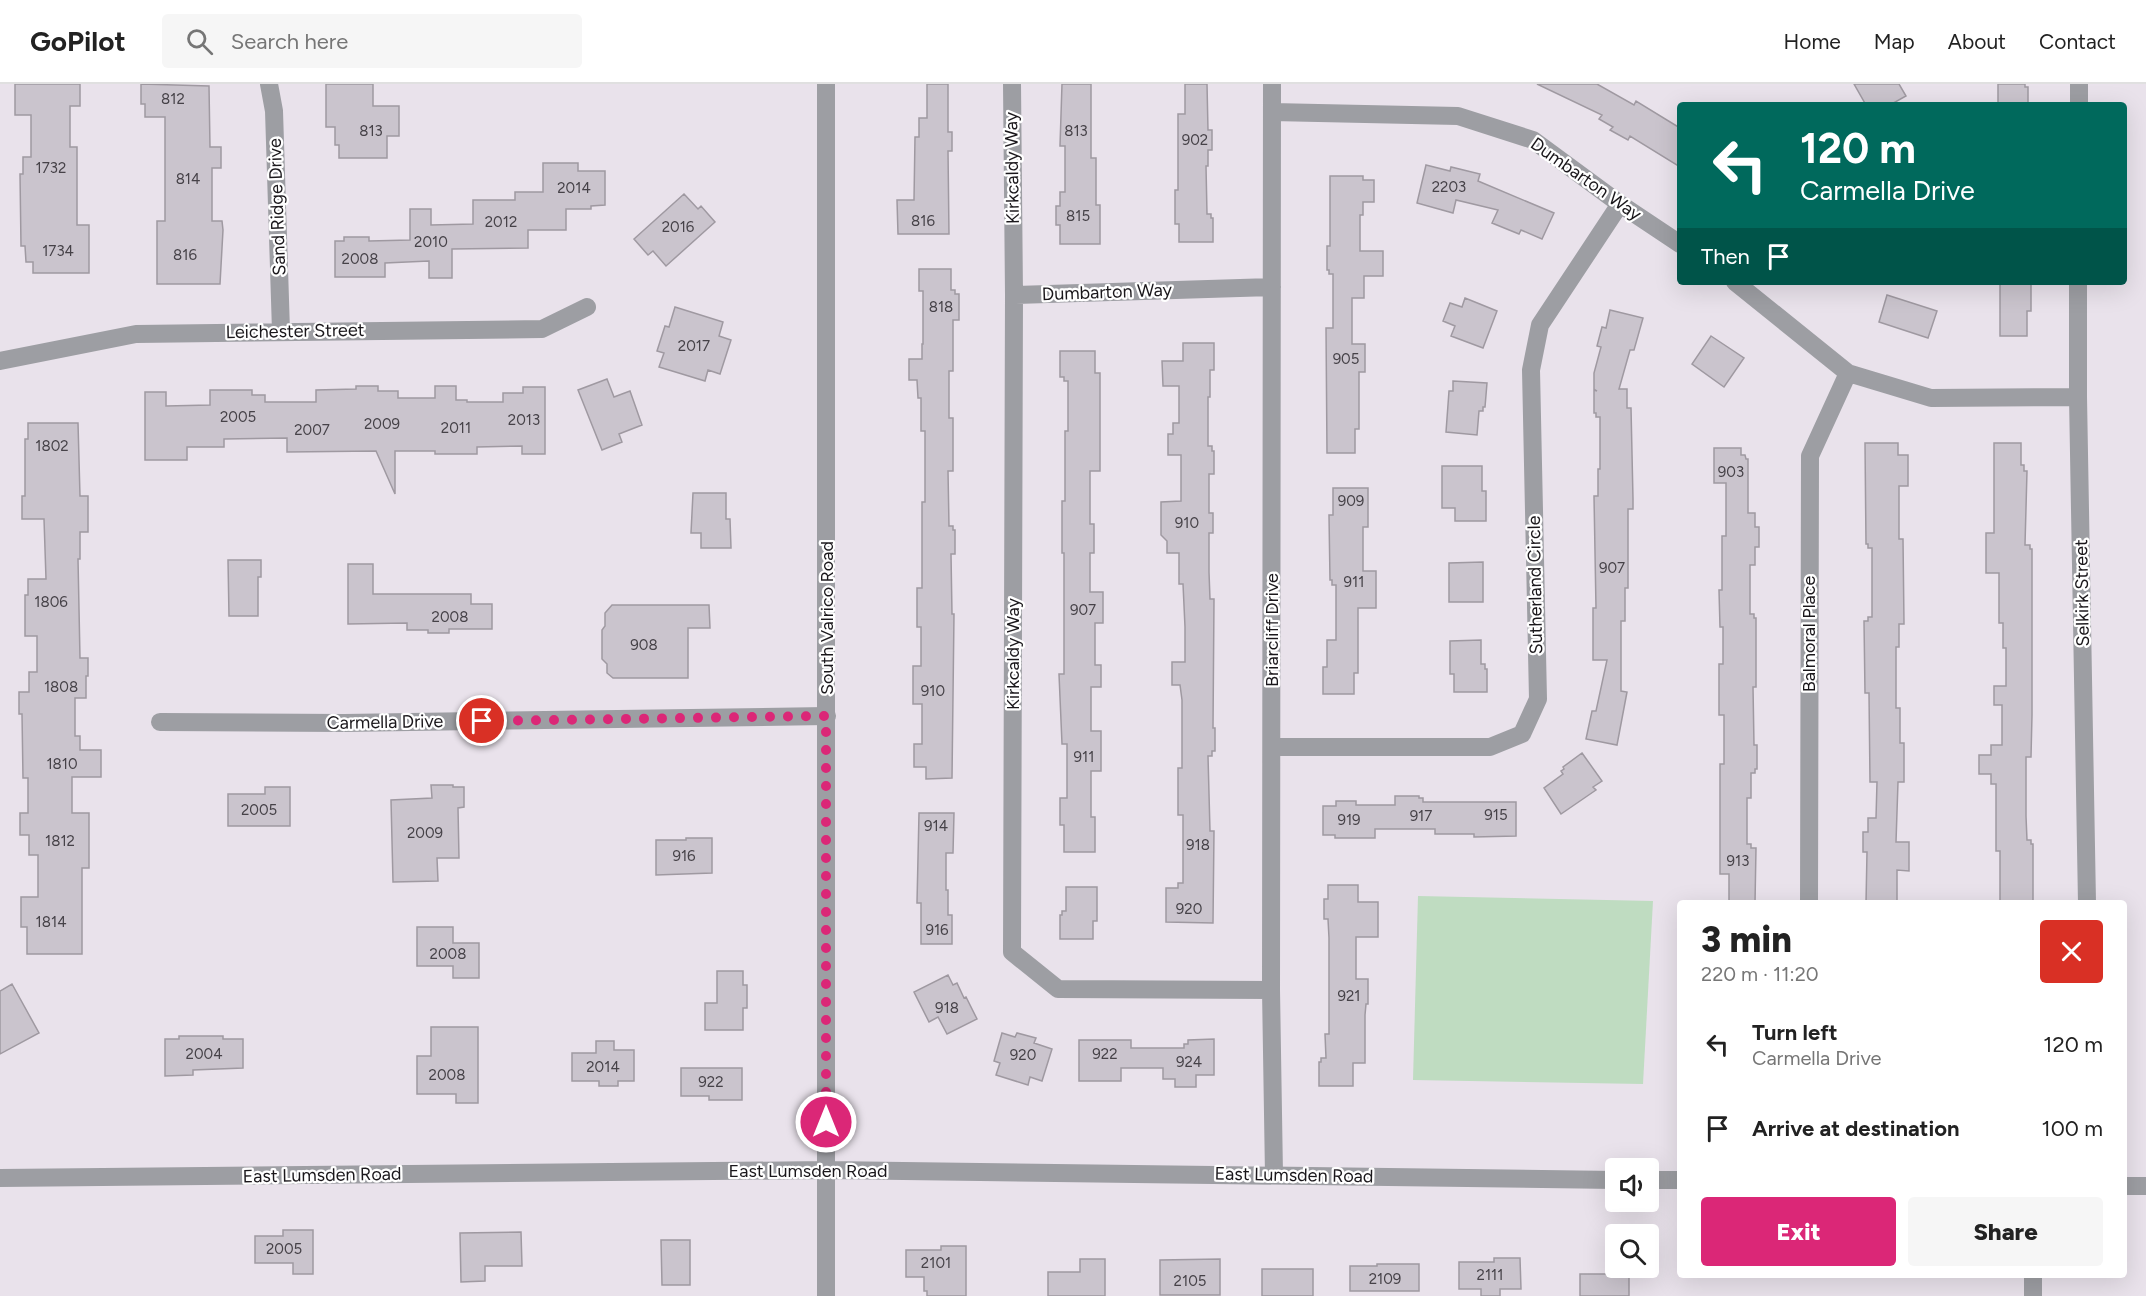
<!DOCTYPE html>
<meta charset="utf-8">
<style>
:root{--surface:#fff;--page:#f6f6f6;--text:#222;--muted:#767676;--line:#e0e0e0;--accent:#db2777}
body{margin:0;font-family:Figtree,sans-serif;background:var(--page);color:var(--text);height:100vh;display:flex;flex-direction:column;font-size:22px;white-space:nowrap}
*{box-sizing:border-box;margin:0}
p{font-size:20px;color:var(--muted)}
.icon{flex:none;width:33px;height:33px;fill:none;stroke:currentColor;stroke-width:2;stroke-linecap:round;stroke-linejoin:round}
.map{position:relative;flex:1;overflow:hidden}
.drawer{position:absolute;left:1677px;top:816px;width:450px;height:378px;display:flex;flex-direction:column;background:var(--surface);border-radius:6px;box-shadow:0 6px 24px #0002}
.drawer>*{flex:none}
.guide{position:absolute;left:1677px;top:18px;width:450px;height:183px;border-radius:6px;box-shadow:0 6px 24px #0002;background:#00695c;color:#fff;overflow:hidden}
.fabs{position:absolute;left:1605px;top:1074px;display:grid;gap:12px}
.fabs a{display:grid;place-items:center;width:54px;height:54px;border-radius:6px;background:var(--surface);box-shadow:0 6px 24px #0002;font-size:30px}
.pin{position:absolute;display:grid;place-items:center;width:51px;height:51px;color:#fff;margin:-26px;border:3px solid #fff;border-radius:50%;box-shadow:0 2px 6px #0007}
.me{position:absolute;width:66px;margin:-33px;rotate:0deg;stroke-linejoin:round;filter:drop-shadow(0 0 4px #0008)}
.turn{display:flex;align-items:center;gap:21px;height:126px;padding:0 24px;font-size:27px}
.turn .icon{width:78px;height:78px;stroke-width:2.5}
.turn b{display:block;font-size:42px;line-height:51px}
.then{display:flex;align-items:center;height:57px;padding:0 24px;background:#0003;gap:12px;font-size:22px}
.round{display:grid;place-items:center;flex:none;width:63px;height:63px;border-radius:6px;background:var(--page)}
.head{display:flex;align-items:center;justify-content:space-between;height:102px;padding:0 24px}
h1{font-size:36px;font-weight:800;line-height:45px}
.action{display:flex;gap:12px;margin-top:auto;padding:12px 24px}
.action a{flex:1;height:69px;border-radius:6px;background:var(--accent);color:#fff;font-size:24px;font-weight:800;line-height:69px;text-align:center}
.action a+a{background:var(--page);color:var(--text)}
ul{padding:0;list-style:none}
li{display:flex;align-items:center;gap:18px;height:84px;padding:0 24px}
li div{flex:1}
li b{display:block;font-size:22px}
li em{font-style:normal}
header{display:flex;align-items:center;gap:36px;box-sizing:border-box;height:84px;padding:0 30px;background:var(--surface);border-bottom:2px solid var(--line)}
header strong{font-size:28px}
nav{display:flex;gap:33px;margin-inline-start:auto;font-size:21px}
.search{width:420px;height:54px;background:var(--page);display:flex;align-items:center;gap:15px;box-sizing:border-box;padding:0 21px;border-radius:6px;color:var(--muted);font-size:22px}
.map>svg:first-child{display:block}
</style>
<header>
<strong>GoPilot</strong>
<div class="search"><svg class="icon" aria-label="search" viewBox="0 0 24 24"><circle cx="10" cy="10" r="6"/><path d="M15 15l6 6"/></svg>Search here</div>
<nav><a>Home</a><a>Map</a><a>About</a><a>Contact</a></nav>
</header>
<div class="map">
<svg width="2146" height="1212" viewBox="0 0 2146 1212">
<rect width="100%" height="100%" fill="#e9e2eb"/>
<path fill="#bfdcc1" d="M1418 812 1653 817 1643 1000 1413 996Z"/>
<path fill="#cac4cd" stroke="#9f99a1" stroke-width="1.5" d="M15 0H80V22H70V63H77V141H89V189H33V178H26L25 162H21L20 90H23V73H31V31H15Z
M141 0 209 2 210 63H221V84H212V137H222L223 146 220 200H157V137H165V33H145V20H141Z
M326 0H373V22H399V52H387V74H339V61H335V43H326Z
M927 0H948V48H952V67H948L949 150H898L897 116H914L915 53H919V34H927Z
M1062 0H1091V74H1096V121H1100V160H1060V141H1056V122H1060V108H1065V62H1060Z
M1185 0H1207L1208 46H1212V66H1208V82H1206L1207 130H1211V134H1213V158H1179V140H1175V106H1178V30H1185Z
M1537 0H1597L1634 21 1636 17 1680 44V83L1630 52 1628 56 1610 46 1613 43 1599 35 1602 31Z
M1854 0H1899L1906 12 1890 21H1866Z
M1998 0H2025V3H2028V21H1998Z
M543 79H578V87H605V121L591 122V125H566V146H528V164L452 165V194H429V177L385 179V193H335V157H344V153H369V157L410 156V125H431V141L473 140V116H515V108H543Z
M1426 81 1450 87 1451 83 1480 90 1478 97 1554 129 1542 155 1521 146 1519 150 1492 139 1498 126 1456 116 1453 129 1417 119Z
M1330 92H1363V96H1374V118H1363V131H1360V167H1383V192H1364V214H1352V260H1365V288H1359V345H1355V369H1327L1326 244H1333V190H1329V186H1327V162H1330Z
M684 110 698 125 701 122 715 138 666 182 653 167 648 171 634 155Z
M919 185H951V206H955V210H959V236H953V287H949V334H953V387H948L949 442H953V446H955V470H951L952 530H954L952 694 926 695V683H914V660H922V620H913V582H921V543H917V504H922V418H925V347H921V314H918L917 296H909V275H922V260H923V207H919Z
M2000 198H2031V227H2027V252H2000Z
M1887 211 1937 227 1928 254 1879 238Z
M1465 214 1497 227 1483 264 1451 252 1455 242 1443 237 1450 219 1462 223Z
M675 223 723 238 719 252 731 256 720 290 708 286 705 297 659 283 664 269 657 267 665 242 669 243Z
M1610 226 1643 234 1634 266H1630L1619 305H1627V324H1631L1633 415V425H1628V504H1625V537H1621V607L1627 608 1617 661 1586 655 1592 627H1596L1607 576H1593V524H1596L1594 412H1598V385H1600V333H1596V329H1594V306L1597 307 1594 305V289L1601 263 1597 262 1602 243 1606 244Z
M1711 252 1744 274 1724 303 1692 280Z
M1183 259H1214V286H1210V313H1208V362H1212V367H1214V390H1209V429H1213V449H1209V488L1210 515H1214L1213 644H1215V667H1212V672H1208L1210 747H1214L1213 839 1166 838V804H1178V799H1183V731H1178V684H1182V616L1180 601H1172V578H1185V543L1183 500H1179V469H1167V457L1161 451V418L1181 417V371H1168V350H1173V339H1179V302H1163L1162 277H1183Z
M1060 267H1095V289H1100V387H1090V440H1094V469H1090V508H1103V539H1095V581H1101V603H1091V647H1101V687H1091V733H1095V768H1064V741H1060V714H1067V660H1062L1059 590H1064V469H1062V417H1065V347H1068V297H1064V293H1060Z
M607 295 614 313 630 307 642 341 619 350 622 358 602 366 578 306Z
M1453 297 1487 299 1485 323H1483V327H1479L1477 351 1446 348 1449 307H1453Z
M356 302H378V307H398V314H435V302H456V316H467V318H503V309H523V303H545V370H522V362L477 363V370H435V367H395V410L376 367 287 368V354L224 355V363H187V376H145V308H166V322L210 321V306H252V311H265V318H316V306L356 305Z
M28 339H78L80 412H88V448H80V475H78L80 574H88V592H86V614H75V652H80V666H101V693H72V729H89V784H82V870H27V843H21V813H38V771H29V751H20V729H28V694H23L22 630H19V608H29V588H37V552H25V511H28V495H46L44 435H22V412H25V355H28Z
M1865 359H1898V371H1908V402H1899V455H1903L1904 540H1899V563H1896V624H1900V659H1904V698H1898L1896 758H1909V787L1897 786V819H1866L1867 768H1863V748H1868V734H1876L1877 698H1870L1869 609H1865L1864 537H1868V533H1872V464H1868V460H1866Z
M1994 359H2021V381H2024V387H2027L2025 461H2030V465H2032V631L2031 673H2026V732L2027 756H2031V760H2033V819H2000V767H1996V700H1991V690H1979V671H1991V661H2002V621H1994V602H2006V564H2003V539H1999V489H1986V449H1994Z
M1714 364H1741V371H1745L1746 375H1748V429H1755V443H1759V463H1755V481H1750V530H1754V534H1756V603H1753L1754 661H1757V685H1755V689H1751V714H1747V760H1751V764H1756L1755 819H1729V790H1720V680H1724V631H1719V580H1723V543H1720L1719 506H1722V452H1726V399H1714Z
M1442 382H1482V407H1486V437H1455V424H1442Z
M1333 404H1368V443H1363V487H1376V524H1358V589H1354V610H1323V583H1327V556H1336V501H1332V496H1330L1329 431H1333Z
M693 409H726V435H730L731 464H701V449H691Z
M228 476H261V493H258V532H229Z
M1483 478V518H1449V479Z
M348 480H373V510H471V520H492V545H449V549H428V546H407V539L348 540Z
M612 521H709L710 544H688V594H613L607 589V580L602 575V546L605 542V529Z
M1481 556V580H1485V585H1487V608H1454V590H1450V557Z
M1582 669 1602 697 1593 703 1596 706 1561 730 1544 704 1563 690 1561 687 1564 685 1563 683Z
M431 701H453V703H464V723L458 724 459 774H437L438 797 393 798 391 716 432 714Z
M265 703H290V742H228V710H265Z
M1395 712H1419V714H1423V718H1516V752L1474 753V750H1435V745H1375V754H1335V751H1323V722H1336V717H1356V721H1395Z
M919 729H954L953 769H946V806H948V831H952V860H921V819H917Z
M686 754H712V789L656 791V756H686Z
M1328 801H1358V818H1378V853H1356V895H1368V920H1366L1365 931V979H1353V1002H1319V978H1321V974H1326L1325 950H1329V854L1328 835H1324V815H1328Z
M1066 803H1097V837H1093V855H1060V831H1062V827H1066Z
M417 843H453V859H479V894H453V882H417Z
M717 887H743V901H747V924H743V946H705V919H717Z
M948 891 953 901 957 899 964 914 966 913 977 935 947 950 938 933 929 938 914 908Z
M12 900 39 949 0 970V907Z
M431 943H478V1019H456V1010H417V972H431Z
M1002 949 1015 953 1017 949 1036 954 1034 959 1052 965 1042 997 1030 993 1028 1001 996 991 1000 979 994 977Z
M179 952H223V955H243V984L193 986V991L165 992V955H179Z
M1214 955V991H1196V1003H1175V995H1163V984H1121V997H1079V956H1131V964H1184V960H1188V956Z
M596 957H614V966H634V997H618V1002H599V997H572V969H596Z
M681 984H742V1016H709V1012H681Z
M283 1146H313V1190H293V1179H255V1152H283Z
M521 1148 522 1182H485V1197L461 1198 460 1149Z
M661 1156H690V1201H662Z
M941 1162H966V1212H927V1207H924V1193H906V1166H941Z
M1494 1174H1520L1521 1205H1500V1212H1481V1205H1459V1178H1494Z
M1080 1175H1105V1212H1048V1188H1080Z
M1220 1175V1211H1160V1176Z
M1377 1180H1419V1207H1350V1182H1377Z
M1262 1185H1313V1212H1262Z
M1580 1190H1629V1212H1580Z"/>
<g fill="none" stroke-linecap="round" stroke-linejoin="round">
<path stroke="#9d9ea3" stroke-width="18" d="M269 0 274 27 281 247
M1012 0 1014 211 1012 868 1058 905 1271 906
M1272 0 1271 906 1274 1091
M2079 21V0
M1272 28 1458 32 1533 56 1620 120 1680 160
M1735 198 1848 289 1931 314 2078 313
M2078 198V313L2087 819
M1014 211 1272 203
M0 277 136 250 542 245 587 223
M160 638 344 639 827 632
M1272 663H1490L1522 650 1538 615 1531 286 1540 241 1620 120
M1809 819 1810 372 1848 289
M2033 1212V1191"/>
<path stroke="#9d9ea3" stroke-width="18" d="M826 0V1212
M0 1094 827 1086 1616 1096
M1648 1096H1680
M2124 1102H2146"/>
</g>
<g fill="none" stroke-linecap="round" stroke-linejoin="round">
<path stroke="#db2777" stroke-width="10" stroke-dasharray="0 18" d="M482 637 826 632V1038"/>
</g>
<g text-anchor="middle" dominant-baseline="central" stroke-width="4.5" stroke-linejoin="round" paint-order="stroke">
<g font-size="15" fill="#464248">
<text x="173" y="15">812</text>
<text x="371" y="47">813</text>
<text x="1076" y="47">813</text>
<text x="1195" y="56">902</text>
<text x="51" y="84">1732</text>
<text x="188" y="95">814</text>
<text x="1449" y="103">2203</text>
<text x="574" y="104">2014</text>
<text x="1078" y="132">815</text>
<text x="923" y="137">816</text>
<text x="501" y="138">2012</text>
<text x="678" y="143">2016</text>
<text x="431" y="158">2010</text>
<text x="58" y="167">1734</text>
<text x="185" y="171">816</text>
<text x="360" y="175">2008</text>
<text x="941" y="223">818</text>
<text x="694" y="262">2017</text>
<text x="1346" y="275">905</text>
<text x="238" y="333">2005</text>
<text x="524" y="336">2013</text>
<text x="382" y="340">2009</text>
<text x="456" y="344">2011</text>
<text x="312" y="346">2007</text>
<text x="52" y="362">1802</text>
<text x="1731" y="388">903</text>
<text x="1351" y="417">909</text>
<text x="1187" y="439">910</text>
<text x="1612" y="484">907</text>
<text x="1354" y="498">911</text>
<text x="51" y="518">1806</text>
<text x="1083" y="526">907</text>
<text x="450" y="533">2008</text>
<text x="644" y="561">908</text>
<text x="61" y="603">1808</text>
<text x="933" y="607">910</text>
<text x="1084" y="673">911</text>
<text x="62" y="680">1810</text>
<text x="259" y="726">2005</text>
<text x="1496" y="731">915</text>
<text x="1421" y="732">917</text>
<text x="1349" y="736">919</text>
<text x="936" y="742">914</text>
<text x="425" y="749">2009</text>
<text x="60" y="757">1812</text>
<text x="1198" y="761">918</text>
<text x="684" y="772">916</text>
<text x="1738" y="777">913</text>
<text x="1189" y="825">920</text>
<text x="51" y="838">1814</text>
<text x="937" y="846">916</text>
<text x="448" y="870">2008</text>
<text x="1349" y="912">921</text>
<text x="947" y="924">918</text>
<text x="204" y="970">2004</text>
<text x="1105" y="970">922</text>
<text x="1023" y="971">920</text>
<text x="1189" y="978">924</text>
<text x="603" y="983">2014</text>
<text x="447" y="991">2008</text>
<text x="711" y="998">922</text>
<text x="284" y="1165">2005</text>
<text x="936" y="1179">2101</text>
<text x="1490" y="1191">2111</text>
<text x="1385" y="1195">2109</text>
<text x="1190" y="1197">2105</text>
</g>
<g font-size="18" fill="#1a171b" stroke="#fff">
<text transform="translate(1012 84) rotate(-91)">Kirkcaldy Way</text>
<text transform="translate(1586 95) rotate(35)">Dumbarton Way</text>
<text transform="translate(277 123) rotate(-92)">Sand Ridge Drive</text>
<text transform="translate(1107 208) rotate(-2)">Dumbarton Way</text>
<text transform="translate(295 247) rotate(-1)">Leichester Street</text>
<text transform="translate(1535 501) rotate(-91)">Sutherland Circle</text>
<text transform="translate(2082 509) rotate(-91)">Selkirk Street</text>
<text transform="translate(827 534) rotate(-90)">South Valrico Road</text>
<text transform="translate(1272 546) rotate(-90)">Briarcliff Drive</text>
<text transform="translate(1809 550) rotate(-90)">Balmoral Place</text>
<text transform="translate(1013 570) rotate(-90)">Kirkcaldy Way</text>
<text transform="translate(385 638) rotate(-1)">Carmella Drive</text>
<text x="808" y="1087">East Lumsden Road</text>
<text transform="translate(322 1091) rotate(-1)">East Lumsden Road</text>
<text transform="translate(1294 1091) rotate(1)">East Lumsden Road</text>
</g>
</g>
</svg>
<div class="fabs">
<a><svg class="icon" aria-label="sound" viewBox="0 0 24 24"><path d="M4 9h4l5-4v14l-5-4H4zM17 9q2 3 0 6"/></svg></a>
<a><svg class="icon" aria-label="search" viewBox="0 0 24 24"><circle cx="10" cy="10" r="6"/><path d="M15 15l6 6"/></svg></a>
</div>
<div class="pin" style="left:482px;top:637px;background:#d93025"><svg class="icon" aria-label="arrive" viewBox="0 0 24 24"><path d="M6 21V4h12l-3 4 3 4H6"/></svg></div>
<svg class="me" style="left:826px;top:1038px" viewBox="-20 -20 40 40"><circle r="17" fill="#db2777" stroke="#fff" stroke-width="3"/><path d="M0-11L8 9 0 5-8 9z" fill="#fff"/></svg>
<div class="guide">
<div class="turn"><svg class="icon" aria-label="left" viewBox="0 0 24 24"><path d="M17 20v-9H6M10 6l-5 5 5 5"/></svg><div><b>120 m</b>Carmella Drive</div></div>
<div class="then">Then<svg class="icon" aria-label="arrive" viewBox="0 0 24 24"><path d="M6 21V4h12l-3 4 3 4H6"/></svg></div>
</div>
<section class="drawer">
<div class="head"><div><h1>3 min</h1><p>220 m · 11:20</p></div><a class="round" style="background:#d93025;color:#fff"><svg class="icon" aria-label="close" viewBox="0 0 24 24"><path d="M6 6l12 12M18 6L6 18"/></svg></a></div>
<ul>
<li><svg class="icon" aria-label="left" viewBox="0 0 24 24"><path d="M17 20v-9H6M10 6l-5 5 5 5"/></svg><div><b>Turn left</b><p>Carmella Drive</p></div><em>120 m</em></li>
<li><svg class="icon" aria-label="arrive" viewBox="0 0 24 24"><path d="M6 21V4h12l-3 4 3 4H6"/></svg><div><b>Arrive at destination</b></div><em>100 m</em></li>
</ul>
<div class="action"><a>Exit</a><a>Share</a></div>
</section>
</div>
